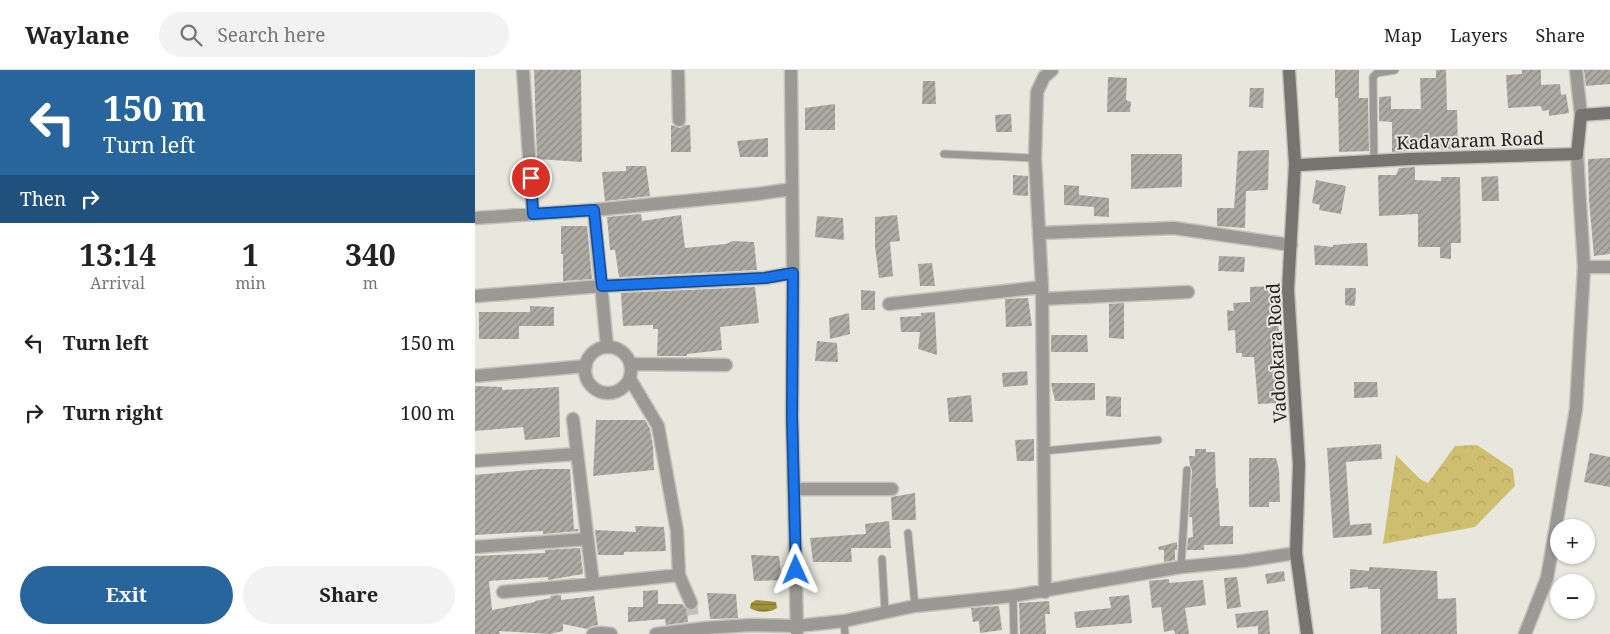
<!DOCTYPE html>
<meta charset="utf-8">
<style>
:root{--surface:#fff;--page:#f2f2f2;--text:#222;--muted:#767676;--line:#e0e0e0;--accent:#28659c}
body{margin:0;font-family:"Noto Serif",serif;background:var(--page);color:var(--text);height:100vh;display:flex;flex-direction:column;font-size:19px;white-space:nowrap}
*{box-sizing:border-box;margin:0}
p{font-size:16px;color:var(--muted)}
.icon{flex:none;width:28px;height:28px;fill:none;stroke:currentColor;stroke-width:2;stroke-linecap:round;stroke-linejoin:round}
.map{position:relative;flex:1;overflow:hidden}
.drawer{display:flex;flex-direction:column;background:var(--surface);width:475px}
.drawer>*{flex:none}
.guide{background:#28659c;color:#fff;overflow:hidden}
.tools{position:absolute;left:1075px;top:449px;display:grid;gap:10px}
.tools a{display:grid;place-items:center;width:45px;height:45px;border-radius:50%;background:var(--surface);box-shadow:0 1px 4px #0004;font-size:25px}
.pin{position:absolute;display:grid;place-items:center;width:42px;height:42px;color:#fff;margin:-21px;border:2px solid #fff;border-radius:50%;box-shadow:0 1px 5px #0007}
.me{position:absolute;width:55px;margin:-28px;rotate:359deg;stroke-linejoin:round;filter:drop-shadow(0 0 4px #0008)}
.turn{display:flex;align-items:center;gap:18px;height:105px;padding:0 20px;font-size:22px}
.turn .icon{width:65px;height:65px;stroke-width:2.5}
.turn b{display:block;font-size:35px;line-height:42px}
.then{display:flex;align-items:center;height:48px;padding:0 20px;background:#0003;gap:10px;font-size:19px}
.eta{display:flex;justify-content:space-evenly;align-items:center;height:85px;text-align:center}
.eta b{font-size:30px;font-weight:700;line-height:35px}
.button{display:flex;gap:10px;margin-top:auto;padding:10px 20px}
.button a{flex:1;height:58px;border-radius:30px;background:var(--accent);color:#fff;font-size:20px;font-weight:700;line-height:58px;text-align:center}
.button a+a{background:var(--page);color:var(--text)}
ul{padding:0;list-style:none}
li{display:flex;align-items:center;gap:15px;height:70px;padding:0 20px}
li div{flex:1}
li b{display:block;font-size:19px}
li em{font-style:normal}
header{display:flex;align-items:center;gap:30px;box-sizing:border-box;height:70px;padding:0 25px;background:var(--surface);border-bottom:1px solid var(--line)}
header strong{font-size:24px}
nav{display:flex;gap:28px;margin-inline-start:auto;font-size:18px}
.search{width:350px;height:45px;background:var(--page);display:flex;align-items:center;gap:12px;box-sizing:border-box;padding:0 18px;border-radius:28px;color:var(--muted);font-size:19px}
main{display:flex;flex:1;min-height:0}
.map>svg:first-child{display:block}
</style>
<header>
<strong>Waylane</strong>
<div class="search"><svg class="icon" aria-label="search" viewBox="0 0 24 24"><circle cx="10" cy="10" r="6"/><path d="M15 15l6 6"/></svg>Search here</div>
<nav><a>Map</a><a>Layers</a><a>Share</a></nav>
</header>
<main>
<section class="drawer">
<div class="guide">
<div class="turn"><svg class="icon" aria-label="left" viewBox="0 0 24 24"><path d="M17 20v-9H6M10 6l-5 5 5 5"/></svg><div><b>150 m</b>Turn left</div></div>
<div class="then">Then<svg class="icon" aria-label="right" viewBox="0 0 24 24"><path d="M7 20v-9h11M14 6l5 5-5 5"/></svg></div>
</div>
<div class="eta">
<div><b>13:14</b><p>Arrival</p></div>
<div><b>1</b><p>min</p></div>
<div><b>340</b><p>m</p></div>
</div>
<ul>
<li><svg class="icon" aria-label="left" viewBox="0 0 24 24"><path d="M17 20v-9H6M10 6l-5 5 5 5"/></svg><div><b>Turn left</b></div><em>150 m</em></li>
<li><svg class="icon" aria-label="right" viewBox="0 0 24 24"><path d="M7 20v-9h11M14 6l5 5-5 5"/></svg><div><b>Turn right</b></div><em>100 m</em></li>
</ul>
<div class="button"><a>Exit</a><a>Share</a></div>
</section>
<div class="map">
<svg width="1135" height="564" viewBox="0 0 1135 564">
<defs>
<pattern id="park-crowns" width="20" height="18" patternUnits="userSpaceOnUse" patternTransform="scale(1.25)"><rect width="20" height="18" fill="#cebf70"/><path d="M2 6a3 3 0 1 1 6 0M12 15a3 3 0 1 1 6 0" fill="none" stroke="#b1a461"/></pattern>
<pattern id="water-rules" width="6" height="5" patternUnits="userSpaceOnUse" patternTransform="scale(1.25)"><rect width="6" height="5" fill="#a09037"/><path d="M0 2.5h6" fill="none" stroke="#82752e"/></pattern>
<pattern id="building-hatch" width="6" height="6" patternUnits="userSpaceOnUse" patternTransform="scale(1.25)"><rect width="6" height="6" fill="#acaaa2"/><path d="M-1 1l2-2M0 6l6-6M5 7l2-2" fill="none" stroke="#8c8a83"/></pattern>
</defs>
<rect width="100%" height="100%" fill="#e8e7de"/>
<path fill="url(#park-crowns)" d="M1002 375 1038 399 1040 416 1000 457 908 474 921 385 945 409 953 413 980 376Z"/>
<path fill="url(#water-rules)" d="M281 530 301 532 302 538C294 543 283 543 275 538L276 533Z"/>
<path fill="url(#building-hatch)" d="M59 0H106L107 92 62 89Z
M860 0H884V28H893L894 81 864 82 863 28H860Z
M961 0H971L972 40H982L983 79 944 80 917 82V52L904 51V27L916 26V39H946L945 8H961Z
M1047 0H1066V15L1085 14 1086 25 1091 24 1094 43 1074 46V40L1067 41 1066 36 1033 38 1031 5 1047 4Z
M1109 0H1135V14L1111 16Z
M633 7 652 8 651 30 656 32 655 42H632Z
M448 11H460L461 34H447Z
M775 18H789L788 38 774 37Z
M360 34V60H330V38Z
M536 44 537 62H521L520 45Z
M196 55 205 58 210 55H215L216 82H196Z
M293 68V87H265L262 71Z
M794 80 793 120 771 121 770 158 742 156V138H759L763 81Z
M656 84H707V117L656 119Z
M1135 88V184L1119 186 1114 130 1113 89Z
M151 96H171L175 126 130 131 127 102 151 101Z
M940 97V110L966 111V107H985L986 173H976V189L965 188V177H943V144L904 146 903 105H921L924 98Z
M538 105 553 106V126L538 125Z
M1023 106 1024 131H1007L1006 107Z
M841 110 871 116 866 144 844 140 845 135 837 133Z
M589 115 604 116V125L634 128V147L619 146V137L589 135Z
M166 144 167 151 206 145 210 178 251 174 258 171 279 172 282 200 144 207 140 180H135L132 147Z
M422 145 425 171 415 172 418 206 404 208 400 176V147Z
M342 146 368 148 369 170 340 167Z
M86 156H112L117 209 88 211V184H86Z
M883 173H892L893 196 840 195 839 175 858 177V175Z
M744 186 770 187 769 202 743 201Z
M457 193 460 216H445L443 194Z
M796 216V220L802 219 803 239H802L805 275H799L800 297H803L804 326H801V333L783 334 779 287H767V283H761L760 260 753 261 752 240 759 241 758 233 775 232V217Z
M280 217 284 253 245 257 247 280 212 284V286H182L183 259H178V255L148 256 146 223Z
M870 218H881L880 236 870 235Z
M386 220 400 221V240H386Z
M553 228 557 256 531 257 530 229Z
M649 233V269L634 268V234Z
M55 236 79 237V256H44V269H4V242H55Z
M460 242 462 285 443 279 445 262H426L425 247 446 246V243Z
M374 243 375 264 355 269 354 248Z
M576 265H612L613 282H576Z
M342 271 362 273 363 292 340 291Z
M552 301 553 315 528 317 527 303Z
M879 312H902L903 327 879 328Z
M576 313H620V330L580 331Z
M0 316 27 317V320L84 317 85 367 50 370 48 357 0 361Z
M496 325 498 352H474L472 328Z
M631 326 646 327V347L631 346Z
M121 350H170L175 359 178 377 179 400 118 406Z
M559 369V391H542L540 370Z
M906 374 907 389 871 392 875 455 896 453 897 465 858 468 852 378Z
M720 379H731V382H740L741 418H743L745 456H758V474L729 475V480H712L713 468 718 467 717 447H714L717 400 715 396 714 386H720Z
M1115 383 1135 387V417L1109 412Z
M774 388H801L804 400 805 432H794V437H774Z
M65 399H95L99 459H103V461L68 464V461L0 465V405Z
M440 423 441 450H417L416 427Z
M414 451 416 478H376L377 492H338L335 468 391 464 390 454Z
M160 456 189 457 191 481 149 482V485H123L120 460 161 462Z
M702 472V480H700V490L689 492V480H684L683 477Z
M105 478 108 504 73 510V507L14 511 17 540 60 532V531L76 528 75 526 86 525V530L119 526 123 555 117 556 112 559 88 554V561L75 564 24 561 25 564H0V486L70 483V480Z
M276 485 304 486 307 510 279 511Z
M894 497 962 501 963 529 981 528 982 564H906L905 519H893V517L875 519V499L894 501Z
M809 501 810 511 792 514 790 504Z
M762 507 766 537 752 539 749 508Z
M694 509V513L728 510 731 535 710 538 714 564H700L699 560 689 562 686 537 677 538 674 511Z
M183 520V534H207L212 540 213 552 191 555 190 549 153 552V537H168V521Z
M232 523 261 524 263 548 235 549Z
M654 525 657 553 601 558 599 542 636 538 634 527Z
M574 531 575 544H570L571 564H545L544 533Z
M524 536 527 560 505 563 504 551 498 552 496 538Z
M793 540 795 564H783V556L762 558 760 544Z"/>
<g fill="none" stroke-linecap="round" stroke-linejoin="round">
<path stroke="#c0bfb8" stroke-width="12" stroke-dasharray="12 6" stroke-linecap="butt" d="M216 533 218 548"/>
<g stroke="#c4c3bb" stroke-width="9">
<path id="lane" d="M469 84 560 88
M899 91 898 7 902 3 920 0
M569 381 683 370
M433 463 440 536
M407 489 410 542
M706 497 712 400
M538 526 539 564
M369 551 370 564"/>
</g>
<g stroke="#c4c3bb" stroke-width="15">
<path id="street" d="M48 0 58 144
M203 0 204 50
M316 0 318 203 317 346 322 562
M1101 0 1106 45
M119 140 132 277
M0 148 119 140 282 124 317 119
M564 163 699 158 816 175
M1109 197H1135
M567 217 560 88 562 22 569 7 577 0
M2 226 127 216 290 208 318 203
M567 229 713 222
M414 234 567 217 570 522
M110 300a23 23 0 1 1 46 0a23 23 0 1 1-46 0Z
M155 294 251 295
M0 306 111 296
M155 309 183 356 202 461 204 505 216 533
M98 349 118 514 204 505
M0 391 102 384
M319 419H417
M0 477 112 469
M28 522 118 514
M118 564 126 563 136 564
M181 564 231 558 277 555 322 556 369 551 440 536 538 526 706 497 769 491 821 483
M1050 564 1072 508 1101 339 1109 197 1102 84"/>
</g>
<g stroke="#c4c3bb" stroke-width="15">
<path id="secondary" d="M814 0 820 94 813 220 824 395 821 483 832 564
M820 94 825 95 934 89 1102 84 1106 45 1135 43"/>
</g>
<use href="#lane" stroke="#9a9995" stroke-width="7"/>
<use href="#street" stroke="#9a9995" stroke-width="12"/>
<use href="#secondary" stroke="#75746f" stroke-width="12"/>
</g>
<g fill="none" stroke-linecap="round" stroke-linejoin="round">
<g stroke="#114b97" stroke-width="12">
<path id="route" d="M56 108 58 144 119 140 127 216 290 208 318 203 317 346 321 500"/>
</g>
<use href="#route" stroke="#1a73e8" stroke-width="9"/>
</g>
<g text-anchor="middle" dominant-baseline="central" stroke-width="4" stroke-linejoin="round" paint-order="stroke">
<g font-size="18" fill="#21211e" stroke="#e8e7de">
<text transform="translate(995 70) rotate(-2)">Kadavaram Road</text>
<text transform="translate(801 283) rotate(-93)">Vadookara Road</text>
</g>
</g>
</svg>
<div class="tools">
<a>+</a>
<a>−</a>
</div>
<div class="pin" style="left:56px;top:108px;background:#d93025"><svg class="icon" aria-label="arrive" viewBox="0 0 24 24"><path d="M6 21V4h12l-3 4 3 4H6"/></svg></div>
<svg class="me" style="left:321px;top:500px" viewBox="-20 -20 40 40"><path d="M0-17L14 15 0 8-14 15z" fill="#1a73e8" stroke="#fff" stroke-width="4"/></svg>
</div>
</main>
